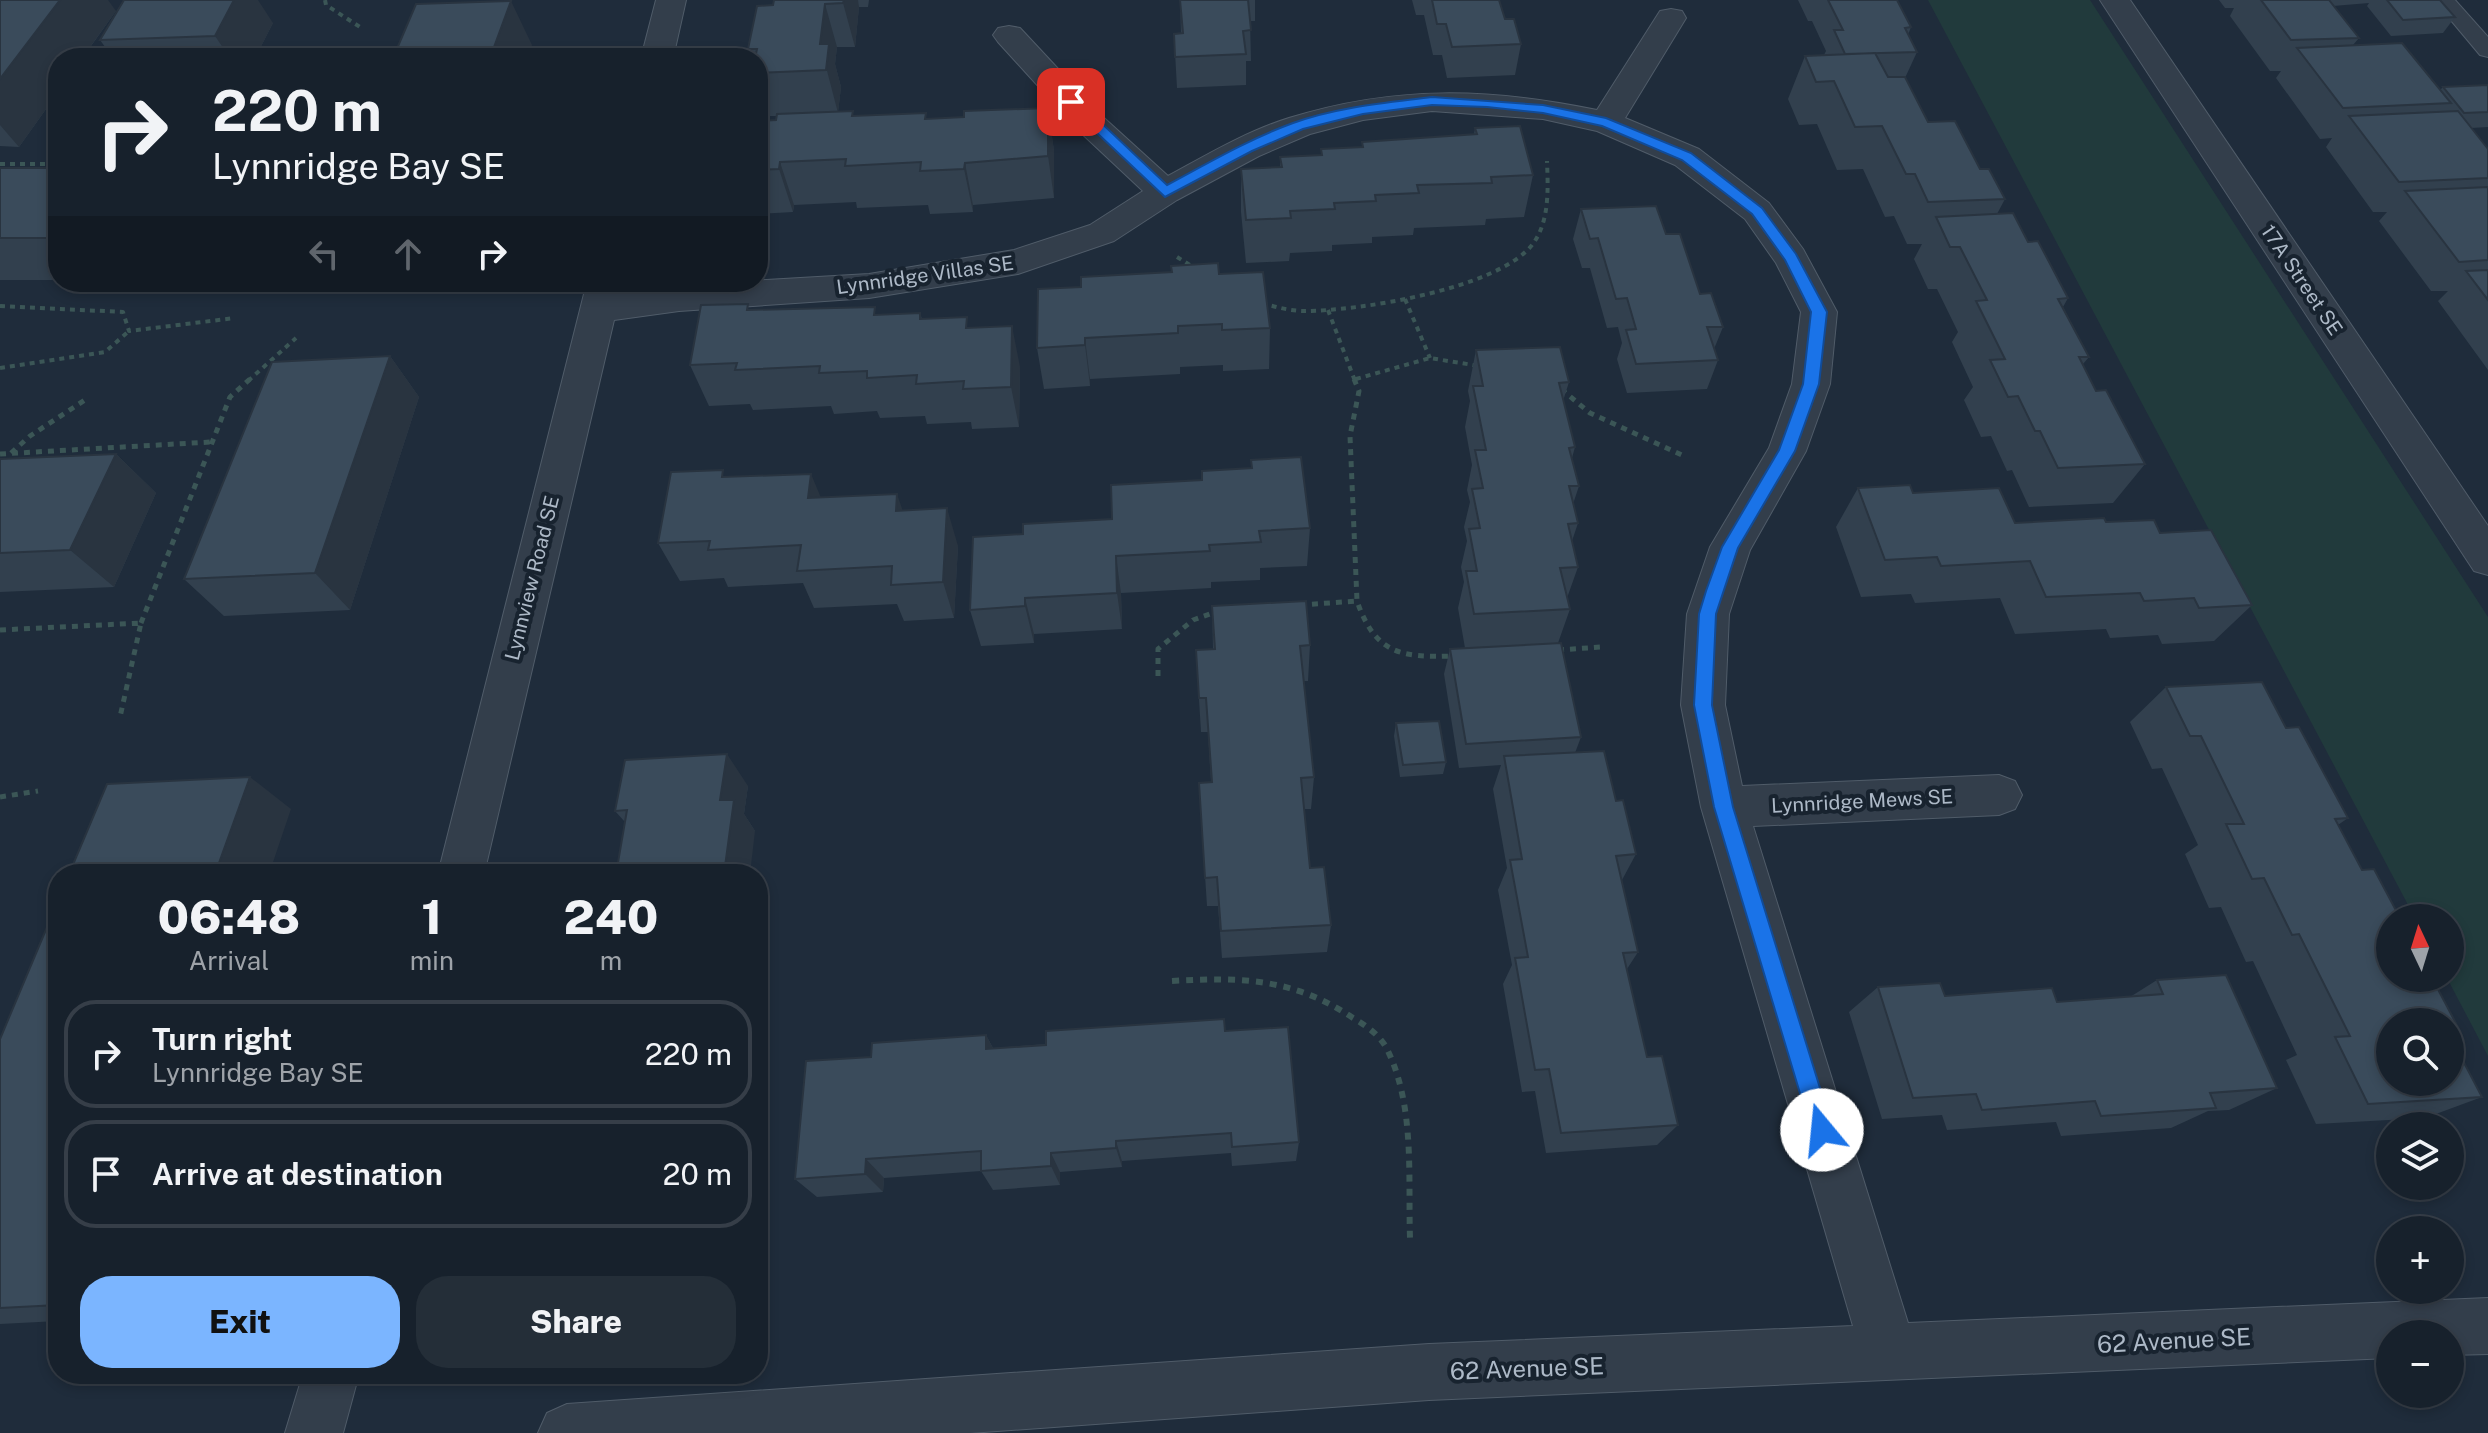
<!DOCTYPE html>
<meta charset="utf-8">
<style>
:root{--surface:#17212c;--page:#242e38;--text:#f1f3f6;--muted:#9ea3a9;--line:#363e48;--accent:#7bb5ff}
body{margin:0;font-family:"Public Sans",sans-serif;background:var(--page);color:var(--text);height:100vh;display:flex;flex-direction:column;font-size:30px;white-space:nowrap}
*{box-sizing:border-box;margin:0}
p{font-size:26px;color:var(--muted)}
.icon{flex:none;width:44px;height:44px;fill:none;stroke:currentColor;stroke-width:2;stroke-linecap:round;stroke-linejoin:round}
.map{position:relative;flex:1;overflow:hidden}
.sheet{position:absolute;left:48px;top:864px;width:720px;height:520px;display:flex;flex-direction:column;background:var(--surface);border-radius:32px;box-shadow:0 4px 12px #0003,0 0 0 2px var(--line)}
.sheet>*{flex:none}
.hud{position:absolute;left:48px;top:48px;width:720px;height:244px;border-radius:32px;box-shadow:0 4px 12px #0003,0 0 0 2px var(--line);background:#17212c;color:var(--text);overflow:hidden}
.needle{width:52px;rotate:356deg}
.fabs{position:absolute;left:2376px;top:904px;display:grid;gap:16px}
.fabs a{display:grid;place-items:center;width:88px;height:88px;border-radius:50%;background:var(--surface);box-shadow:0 4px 12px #0003,0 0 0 2px var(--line);font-size:40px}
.pin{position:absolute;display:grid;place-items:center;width:68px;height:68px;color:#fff;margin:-34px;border-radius:16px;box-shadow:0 4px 12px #0006}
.me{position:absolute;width:88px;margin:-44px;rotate:343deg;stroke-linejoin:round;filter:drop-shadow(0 0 6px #0008)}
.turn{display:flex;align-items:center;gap:28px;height:168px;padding:0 32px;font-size:36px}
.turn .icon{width:104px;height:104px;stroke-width:2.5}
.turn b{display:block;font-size:56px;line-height:68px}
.lanes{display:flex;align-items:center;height:76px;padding:0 32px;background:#0003;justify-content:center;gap:40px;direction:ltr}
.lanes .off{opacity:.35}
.eta{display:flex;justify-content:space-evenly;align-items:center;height:136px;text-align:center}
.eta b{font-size:48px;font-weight:800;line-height:56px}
.cta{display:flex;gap:16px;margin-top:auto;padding:16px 32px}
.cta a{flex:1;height:92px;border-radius:32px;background:var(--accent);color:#111;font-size:32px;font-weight:800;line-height:92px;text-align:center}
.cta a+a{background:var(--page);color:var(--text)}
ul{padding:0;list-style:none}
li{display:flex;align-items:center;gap:24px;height:108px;margin:0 16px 12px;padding:0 16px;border:4px solid var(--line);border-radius:32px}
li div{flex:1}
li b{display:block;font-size:30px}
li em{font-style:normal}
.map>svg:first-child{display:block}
</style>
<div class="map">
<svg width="2488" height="1433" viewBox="0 0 2488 1433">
<rect width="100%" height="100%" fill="#1f2c3b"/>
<path fill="#213a3c" d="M1928 0H2090L2488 617V1056L2447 978H2450V918H2415Z"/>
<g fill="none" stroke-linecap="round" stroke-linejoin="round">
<g stroke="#505c69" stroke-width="2">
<path id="lane" d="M2434 0H2455L2488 37V57L2480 55Z"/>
</g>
<g stroke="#505c69" stroke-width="2">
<path id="street" d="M656 0H686L673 58H641Z
M2100 0H2130L2488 526V575L2474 571Z
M1671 9 1682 11 1686 18 1625 118 1699 149 1769 203 1803 249 1837 312 1830 384 1806 451 1750 550 1729 614 1725 705 1742 786 1999 775 2015 781 2022 795 2015 809 1999 815 1753 826 1908 1323 2488 1298V1354L2450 1355V1334H2390V1358L1429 1400 970 1433H538L547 1413 567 1404 1429 1344 1853 1326 1701 807 1681 705 1687 614 1710 547 1769 448 1792 384 1801 312 1776 263 1745 219 1675 165 1597 131 1543 119 1432 111 1363 120 1310 134 1259 156 1177 200 1114 241 1018 274 869 298 679 311 614 320 484 874H438L587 282H623L620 294 679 285 869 274 1014 250 1090 225 1143 191 1079 131 998 42 993 35 998 28 1009 26 1020 28 1103 117 1168 176C1207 155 1247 131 1289 118 1396 85 1489 88 1597 110L1660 11Z
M303 1374H359L343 1433H285Z"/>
</g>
<path stroke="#3b5656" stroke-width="4" stroke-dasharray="5 5" stroke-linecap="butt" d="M325 0 326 5 360 27
M0 164H58
M1177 257 1193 267
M1405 299 1430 358
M1262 303C1276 307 1290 311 1304 311 1359 311 1497 289 1532 245 1550 222 1548 188 1547 161
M0 306 123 312 129 331 235 318
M1328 310 1355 381
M0 368 105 352 129 331
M1356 379 1430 358 1479 366
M248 381 296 338"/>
<path stroke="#3b5656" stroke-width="5" stroke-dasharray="6 6" stroke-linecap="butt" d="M1354 379 1359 391 1350 436 1357 601C1375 653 1400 658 1452 656
M1561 389 1590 413 1682 455
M11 453 30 436 88 398
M0 454 211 442
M1300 605 1357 601
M141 623 230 397 250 379
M0 630 141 623 120 717
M1558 650 1601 647
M1158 676V649L1193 620 1218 611
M0 797 38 791"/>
<path stroke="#3b5656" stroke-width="6" stroke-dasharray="7 7" stroke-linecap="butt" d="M1172 981C1242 977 1293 978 1353 1018 1367 1026 1381 1036 1388 1051 1415 1108 1408 1177 1410 1238"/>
<use href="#lane" fill="#333e4b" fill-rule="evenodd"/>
<use href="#street" fill="#333e4b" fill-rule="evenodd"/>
</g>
<path fill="#32404e" d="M0 0 116 11 19 147 0 146Z
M774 0H869L868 7H859L855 47H837L835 64 841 87 838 112 854 116 927 119 964 117 1048 108 1054 151V198L973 205V212L930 214 928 205 857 208 856 202 794 205 793 212 758 214V121L776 120V116H767L758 90V58H751L748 49 773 5Z
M1180 0H1255V21H1250L1251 61H1246V85L1177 88 1174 34 1181 33Z
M1412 0H1499L1505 19 1521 44 1515 75 1447 78 1442 55H1433L1424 15H1416Z
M1798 0H1897L1911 27 1908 35 1917 52 1905 78 1928 122 1980 169 2005 199 1997 214 2028 242 2068 298 2063 307 2089 357 2083 364 2096 391 2145 464 2113 503 2029 507 2012 470 2007 471 1991 436 1981 437 1964 400 1973 387 1952 342 1958 332 1937 289H1928L1914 259 1922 244H1907L1894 216 1885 217 1863 169 1837 170 1817 124 1799 125 1788 99 1805 56 1824 55 1826 51 1812 21H1808Z
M2219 0H2440L2455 17 2443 33 2391 36 2367 6 2369 3 2333 6 2359 38 2353 45 2440 90 2443 87 2488 85V127L2471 128 2488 149V370L2438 301 2448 291H2431L2379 221 2387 212H2373L2326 147 2332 138 2320 139 2276 78 2281 71H2270L2230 16 2234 8H2225Z
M273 23 255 58H113L100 40Z
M1475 128 1533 175 1524 217 1486 219 1485 225 1414 228 1413 235 1372 237V243L1332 245V251L1290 253 1289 261 1246 263 1241 212V169L1280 167V157L1321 155V149L1362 147V142L1474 134Z
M0 168H58V280H0Z
M1581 209 1666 234 1700 294 1723 327 1714 349 1718 360 1707 389 1627 393 1617 359 1622 343 1618 327 1607 328 1590 268H1582L1573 239Z
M1219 274 1270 328 1269 369 1223 371V365L1180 367V374L1090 379V386L1044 389 1037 348 1081 287Z
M751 310 877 315 920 313 922 319 970 328 1020 367 1019 427 972 429 971 422 927 424 925 416 880 418 877 411 834 414 831 406 753 410 750 404 709 406 690 365Z
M1476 350 1569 382 1563 401 1575 447 1572 458 1579 486 1573 504 1578 523 1572 541 1578 567 1567 598 1570 609 1558 643 1581 737 1575 753 1616 801 1636 854 1622 880 1638 952 1627 969 1647 1057 1678 1125 1657 1145 1546 1153 1535 1091 1522 1092 1503 984 1512 965 1498 890 1507 868 1493 789 1501 765 1459 768 1444 674 1450 649 1465 648 1458 608 1464 582 1461 567 1467 541 1464 527 1470 502 1467 490 1472 465 1465 427 1470 401 1468 391Z
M390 356 419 397 350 610 224 616 184 579Z
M116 454 156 493 114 587 0 592V459Z
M1251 460 1310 528 1307 566 1260 568V580L1211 582V588L1121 593 1122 629 1034 634V643L981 646 970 610 1023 534 1112 519 1202 480 1251 468Z
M727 477 821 498 903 511 958 546 954 618 904 621 897 604 814 608 803 583 728 587 724 578 680 581 658 543Z
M1858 488 1913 493 2015 523 2106 522 2160 533 2252 605 2214 641 2162 644 2158 635 2110 638 2106 629 2015 634 2000 598 1915 603 1911 594 1861 597 1836 527Z
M1212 606 1310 645 1308 681H1303L1314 777 1311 809H1304L1310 868 1331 925 1327 952 1222 958 1218 906H1207L1199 783 1211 782 1208 732H1201L1196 650 1213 649Z
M2166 687 2286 728 2348 818 2338 825 2362 870 2460 1031 2450 1035V1022H2390L2482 1097 2425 1118 2316 1124 2286 1060 2297 1055 2253 961 2246 962 2221 907 2209 908 2185 854 2198 845 2162 768 2152 769 2130 722Z
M1396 723 1446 762 1443 774 1400 777 1394 736Z
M748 786 744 814 755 831 625 822 615 811Z
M58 901V1321L0 1324V1039Z
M2157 980 2277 1088 2229 1110 2208 1111 2171 1128 2061 1136 2056 1122 1947 1130 1942 1115 1882 1119 1849 1012 1878 987 1945 996 2057 1002 2130 997Z
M1225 1031 1299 1142 1296 1161 1232 1166 1231 1153 1122 1161V1167L1060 1172V1185L993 1190 981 1171 884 1178 883 1192 817 1197 795 1179 871 1057 986 1035 993 1048Z"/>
<path fill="#293440" d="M60 0H108L116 11 82 58H58V92L19 147 0 125V79Z
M234 0H258L273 23 255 58H230L215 36Z
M844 0H858L859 7 855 47 843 3Z
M511 1 532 45 527 58H490Z
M825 4 837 47 835 64 841 87 838 113 820 44Z
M1048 108 1054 151V198L1048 156Z
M780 162 794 205 793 212 779 169Z
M965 163 973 205V212L964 169Z
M1012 326 1020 367 1019 427 1011 387Z
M1085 338 1090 379V386L1085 345Z
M390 356 419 397 350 610 315 573Z
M116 454 156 493 114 587 70 550Z
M811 474 827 512 808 498Z
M897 494 910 532 896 511Z
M947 508 958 546 954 618 943 582Z
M1116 556 1121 593 1122 629 1117 593Z
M1025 598 1034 634V643L1025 606Z
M727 754 748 786 744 814 755 831 750 874H724L720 800Z
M250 777 291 809 269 874H215Z
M986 1035 998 1058 986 1049Z
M1116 1141 1122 1161V1167L1116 1148Z
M1051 1153 1060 1172V1185L1051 1166Z
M866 1159 884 1178 883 1192 865 1174Z"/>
<path fill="#3a4b5b" stroke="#293440" stroke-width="2" d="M0 0H60L0 79Z
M124 0H234L215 36 100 40Z
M774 0H844L843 3 825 4 820 44H829L826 70 758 73V58H755L757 49H748L757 6 773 5Z
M1180 0H1248L1251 30 1243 31 1246 54 1175 57 1174 34 1183 33Z
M1432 0H1499L1505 19H1514L1521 44 1452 47 1446 24H1437Z
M1828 0H1897L1911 27 1905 28 1917 52 1845 54 1834 30H1843Z
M2261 0H2329L2359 38 2291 40Z
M2387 0H2440L2455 17 2403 20Z
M511 1 490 58H393L416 4Z
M2402 43 2451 103 2343 108 2297 48Z
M1875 53 1888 77H1905L1928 122 1955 121 1980 169H1989L2005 199 1928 202 1915 174H1906L1882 126 1855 127 1834 81 1816 82 1805 56Z
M2488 85V112L2464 113 2443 87Z
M1048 108V156L965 163 964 169 920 171 921 162 845 166 846 159 780 162 779 169 758 170V121L776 120 777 114 853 111 852 116 926 113 925 119 964 117V111Z
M2458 111 2488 149V178L2399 182 2349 116Z
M1520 126 1533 175 1491 177 1492 183 1417 185 1419 193 1375 195 1376 201 1334 203 1335 209 1290 211 1291 218 1246 220 1241 169 1282 167 1280 157 1322 155 1321 149 1363 147 1362 142 1477 134 1475 128Z
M0 168H58V238H0Z
M2488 187V260L2459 262 2405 191Z
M1656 206 1666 234H1680L1700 294 1711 293 1723 327H1707L1718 360 1636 364 1626 330 1636 329 1627 298 1616 299 1598 238 1590 239 1581 209Z
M2013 213 2028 242 2038 241 2068 298 2058 299 2089 357H2079L2096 391 2106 390 2145 464 2058 468 2040 431H2035L2018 396 2008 397 1990 360 2005 359 1976 301 1987 300 1960 247H1950L1936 217Z
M1218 263 1219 274 1263 272 1270 328 1222 330V324L1178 326V333L1085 338V345L1037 348 1038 289 1081 287V277L1172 272 1171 266Z
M2488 270V300L2466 271Z
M748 304 747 310 875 307 874 315 920 313V319L967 317 966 328 1012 326 1011 387 963 389 964 381 916 384 917 375 867 378V371L819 373 820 366 735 370 737 363 690 365 701 305Z
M1560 347 1569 382 1559 383 1575 447 1569 448 1579 486H1569L1578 523 1568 524 1578 567 1560 568 1570 609 1474 614 1466 571H1477L1469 529 1480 528 1472 489 1483 488 1475 450H1486L1473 386H1483L1476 350Z
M390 356 315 573 184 579 272 362Z
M116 454 70 550 0 553V459Z
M1301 457 1310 528 1259 531 1261 542 1209 545 1210 551 1116 556 1117 593 1025 598V606L970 610 973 537 1023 534V524L1112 519 1111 485 1202 480V471L1252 468 1251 460Z
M723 470 722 477 811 474 808 498 897 494 896 511 947 508 943 582 891 585 892 566 797 571 801 545 708 550 710 541 658 543 671 472Z
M1910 485 1913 493 1999 488 2015 523 2104 518 2106 522 2154 520 2160 533 2211 530 2252 605 2199 608 2194 598 2144 601 2140 593 2046 597 2030 561 1941 566 1937 557 1885 560 1858 488Z
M1306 601 1310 645 1300 646 1314 777 1301 778 1310 868 1324 867 1331 925 1221 931 1217 877 1205 878 1199 783 1212 782 1206 698H1199L1196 650 1215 649 1212 606Z
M1561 643 1581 737 1466 744 1450 649Z
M2262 682 2286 728 2299 727 2348 818 2335 819 2362 870 2374 869 2400 918H2390V978H2432L2460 1031 2450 1032V1022H2390V1082H2450V1036L2482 1097 2368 1104 2335 1037 2350 1036 2299 934 2292 935 2264 878 2252 879 2226 824H2244L2201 736H2190L2166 687Z
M1439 721 1446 762 1403 765 1396 723Z
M1604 751 1616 801 1623 800 1636 854 1616 856 1638 952 1623 953 1647 1057 1662 1056 1678 1125 1561 1133 1549 1069 1535 1070 1515 958 1528 957 1510 860 1522 859 1504 756Z
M727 754 720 800H734L724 874H616L627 810 615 811 625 760Z
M250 777 215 874H69L107 784Z
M58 901V1305L0 1308V1039Z
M2226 975 2277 1088 2210 1093 2216 1108 2101 1116 2095 1101 1982 1110 1976 1094 1913 1098 1878 987 1940 983 1945 996 2052 988 2057 1002 2163 994 2157 980Z
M1224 1019 1225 1031 1288 1027 1299 1142 1232 1147 1231 1133 1116 1141V1148L1051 1153V1166L981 1171V1151L866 1159 865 1174 795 1179 806 1061 871 1057 872 1043 986 1035V1049L1046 1045V1031Z"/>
<path fill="#1a73e8" stroke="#114b97" stroke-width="2" d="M1432 97 1543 105 1606 118 1691 153 1762 208 1796 254 1827 312 1819 384 1795 451 1738 548 1716 614 1712 705 1733 807 1833 1130 1830 1137 1822 1140 1814 1137 1811 1130 1714 807 1694 705 1699 614 1706 591 1722 547 1779 450 1803 384 1811 312 1785 260 1752 214 1682 160 1602 126 1543 113 1487 107 1432 105 1363 114 1303 129 1252 151 1165 197 1064 102 1076 99 1167 185C1208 163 1249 139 1293 123 1337 107 1385 103 1432 97Z"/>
<g text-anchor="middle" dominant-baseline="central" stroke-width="8" stroke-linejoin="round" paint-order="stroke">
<g font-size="20" fill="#adb9c7" stroke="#18232f">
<text transform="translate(925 275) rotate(-8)">Lynnridge Villas SE</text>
<text transform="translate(2302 280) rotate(56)">17A Street SE</text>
<text transform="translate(532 578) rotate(-76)">Lynnview Road SE</text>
<text transform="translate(1862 801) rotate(-3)">Lynnridge Mews SE</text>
</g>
<g font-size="24" fill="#adb9c7" stroke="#18232f">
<text transform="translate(2174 1340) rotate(-3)">62 Avenue SE</text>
<text transform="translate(1527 1368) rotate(-2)">62 Avenue SE</text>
</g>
</g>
</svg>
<div class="fabs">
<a><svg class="needle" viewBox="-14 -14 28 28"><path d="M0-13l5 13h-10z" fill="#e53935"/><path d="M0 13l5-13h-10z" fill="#9ea3a9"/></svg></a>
<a><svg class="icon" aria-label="search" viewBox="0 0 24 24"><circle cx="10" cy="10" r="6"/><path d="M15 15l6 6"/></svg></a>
<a><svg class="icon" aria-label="layers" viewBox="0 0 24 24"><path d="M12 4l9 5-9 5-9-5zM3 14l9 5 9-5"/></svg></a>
<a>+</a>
<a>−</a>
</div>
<div class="pin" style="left:1071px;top:102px;background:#d93025"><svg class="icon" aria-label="arrive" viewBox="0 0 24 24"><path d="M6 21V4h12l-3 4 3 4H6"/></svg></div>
<svg class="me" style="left:1822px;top:1130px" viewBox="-20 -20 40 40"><circle r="19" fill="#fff"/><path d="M0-13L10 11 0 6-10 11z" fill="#1a73e8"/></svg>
<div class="hud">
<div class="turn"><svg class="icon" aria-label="right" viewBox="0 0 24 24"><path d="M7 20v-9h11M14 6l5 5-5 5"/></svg><div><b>220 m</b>Lynnridge Bay SE</div></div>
<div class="lanes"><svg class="icon off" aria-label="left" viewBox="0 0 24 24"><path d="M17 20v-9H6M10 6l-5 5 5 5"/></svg><svg class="icon off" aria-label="ahead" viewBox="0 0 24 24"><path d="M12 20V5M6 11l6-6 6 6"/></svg><svg class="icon" aria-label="right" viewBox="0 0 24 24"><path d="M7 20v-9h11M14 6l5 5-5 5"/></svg></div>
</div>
<section class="sheet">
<div class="eta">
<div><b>06:48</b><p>Arrival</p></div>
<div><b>1</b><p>min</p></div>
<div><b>240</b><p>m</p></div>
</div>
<ul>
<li><svg class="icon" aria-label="right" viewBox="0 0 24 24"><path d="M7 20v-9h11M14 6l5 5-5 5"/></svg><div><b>Turn right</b><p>Lynnridge Bay SE</p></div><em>220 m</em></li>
<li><svg class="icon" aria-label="arrive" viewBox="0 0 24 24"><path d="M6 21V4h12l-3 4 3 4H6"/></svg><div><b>Arrive at destination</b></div><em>20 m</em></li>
</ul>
<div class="cta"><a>Exit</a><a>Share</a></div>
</section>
</div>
